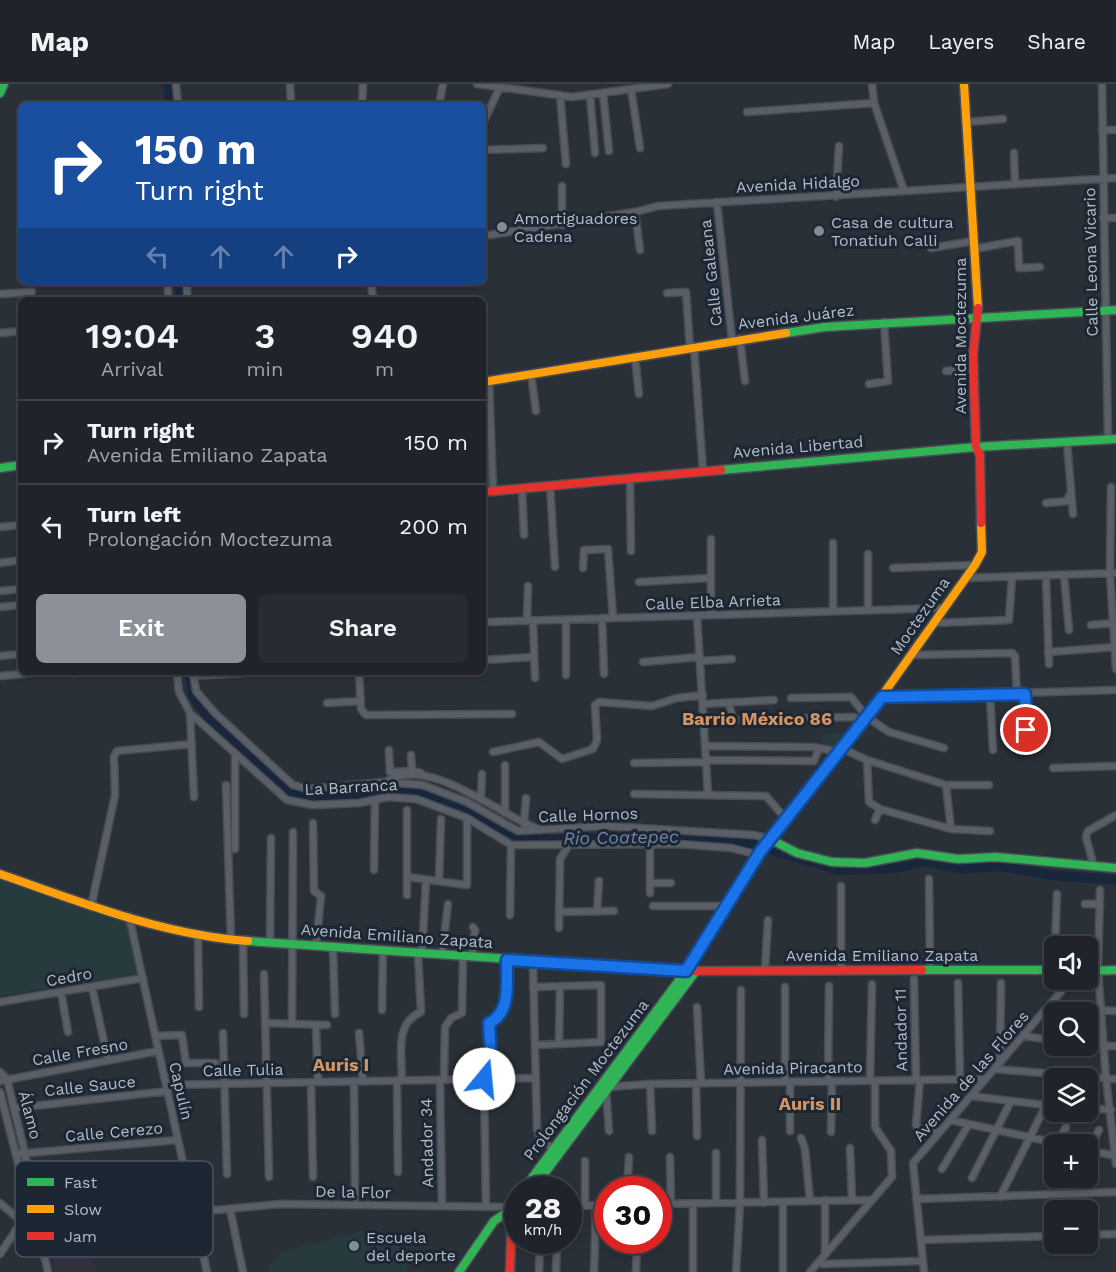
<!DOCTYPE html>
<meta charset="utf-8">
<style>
:root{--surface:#20242a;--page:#282c32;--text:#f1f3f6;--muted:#a2a4a8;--line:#3d4147;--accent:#8c9099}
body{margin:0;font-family:"Work Sans",sans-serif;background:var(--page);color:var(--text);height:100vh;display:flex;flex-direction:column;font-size:22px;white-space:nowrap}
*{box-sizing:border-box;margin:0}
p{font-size:20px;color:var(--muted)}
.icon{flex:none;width:33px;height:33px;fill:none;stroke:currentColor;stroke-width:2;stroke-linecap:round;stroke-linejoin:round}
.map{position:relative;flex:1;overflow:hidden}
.panel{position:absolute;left:18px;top:213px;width:468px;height:378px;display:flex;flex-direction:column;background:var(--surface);border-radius:9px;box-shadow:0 3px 9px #0003,0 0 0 2px var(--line)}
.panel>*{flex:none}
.banner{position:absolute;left:18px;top:18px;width:468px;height:183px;border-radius:9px;box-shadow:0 3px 9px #0003,0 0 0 2px var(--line);background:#1a4fa0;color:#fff;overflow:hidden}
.controls{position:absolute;left:1044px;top:852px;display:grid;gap:12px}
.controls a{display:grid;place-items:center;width:54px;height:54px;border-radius:9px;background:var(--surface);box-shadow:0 3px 9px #0003,0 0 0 2px var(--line);font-size:30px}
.speed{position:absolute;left:504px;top:1092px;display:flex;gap:12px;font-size:30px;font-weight:700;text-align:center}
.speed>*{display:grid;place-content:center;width:78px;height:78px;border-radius:50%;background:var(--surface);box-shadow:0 3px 9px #0003,0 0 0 2px var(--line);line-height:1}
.speed small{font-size:15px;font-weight:400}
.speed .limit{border:9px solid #d22;background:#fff;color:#111}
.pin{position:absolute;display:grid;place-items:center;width:51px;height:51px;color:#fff;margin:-26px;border:3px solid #fff;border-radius:50%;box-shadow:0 2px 6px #0007}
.me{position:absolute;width:66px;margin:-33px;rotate:17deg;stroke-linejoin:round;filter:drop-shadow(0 0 4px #0008)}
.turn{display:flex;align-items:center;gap:21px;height:126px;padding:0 18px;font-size:27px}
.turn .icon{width:78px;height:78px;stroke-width:2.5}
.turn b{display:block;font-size:42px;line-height:51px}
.lanes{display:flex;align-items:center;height:57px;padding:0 18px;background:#0003;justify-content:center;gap:30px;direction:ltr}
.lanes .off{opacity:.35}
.eta{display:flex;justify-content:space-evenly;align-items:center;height:102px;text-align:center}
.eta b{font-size:36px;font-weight:600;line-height:42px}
.primary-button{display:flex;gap:12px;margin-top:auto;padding:12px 18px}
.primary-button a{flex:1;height:69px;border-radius:9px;background:var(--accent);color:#fff;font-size:24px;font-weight:600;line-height:69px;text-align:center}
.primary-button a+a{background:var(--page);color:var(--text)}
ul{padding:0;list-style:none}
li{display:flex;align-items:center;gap:18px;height:84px;padding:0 18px;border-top:2px solid var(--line)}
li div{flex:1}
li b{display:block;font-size:22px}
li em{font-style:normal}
header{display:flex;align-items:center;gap:36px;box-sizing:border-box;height:84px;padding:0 30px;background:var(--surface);border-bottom:2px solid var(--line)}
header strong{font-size:28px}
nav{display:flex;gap:33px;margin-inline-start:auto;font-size:21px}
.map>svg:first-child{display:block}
</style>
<header>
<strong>Map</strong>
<nav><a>Map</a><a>Layers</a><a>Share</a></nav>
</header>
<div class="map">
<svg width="1116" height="1188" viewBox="0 0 1116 1188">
<rect width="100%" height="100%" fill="#2a3038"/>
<path fill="#31303e" d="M87 1151 95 1188H55L48 1156Z"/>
<path fill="#273a3e" d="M847 649 838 663 822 660 823 650Z
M0 794 129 836 139 890 0 912Z
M375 1144C397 1154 408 1163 408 1188H268V1183L282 1168Z"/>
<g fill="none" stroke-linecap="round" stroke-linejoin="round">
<path stroke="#19273c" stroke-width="10" d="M168 0 170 21
M180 198 181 216
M190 588 193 611 210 635 292 708 305 712 361 711 397 706 450 718 522 754 553 756 691 752 752 760 839 786 897 784 927 777 960 785 1000 782 1051 791 1116 796"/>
<g stroke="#484c55" stroke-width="9">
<path id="street" d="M176 0 178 21
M290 0 291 21
M477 0 572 13 668 0
M872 0 874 19 904 107
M1102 0 1108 356
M631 5 640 64
M603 9 609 67
M560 11 566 80
M590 11 595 69
M362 21 363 0
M439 21 443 0
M747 28 874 19
M967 38 1003 35
M483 39 499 5
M1102 46H1116
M483 66 543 64
M1014 69 1015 100
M562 102V141
M836 113 839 62
M717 118 732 256
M635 128 640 166
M1103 134H1116
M483 152 635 128 658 122 1116 94
M931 164 974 157
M974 165 1018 157 1019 184 1040 183
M168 198V216
M187 198V216
M371 198 373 216
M667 209 686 208 690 264
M0 210 32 208
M0 249 21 247
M740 255 745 297
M694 263 703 387
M635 273 639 310
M946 287 974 284
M531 290 536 327
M489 297 493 407
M869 300 888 297 884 238
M1067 358 1073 430
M630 394 631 467
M550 401 555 483
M1111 403 1110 490 1116 585
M522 404 524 451
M1046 419 1068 417 1069 412
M0 443 21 441
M711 455V531
M833 459V527
M0 479 21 476
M583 484 584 466 608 465 613 534
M893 484 975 481
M1046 492 1049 580
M1064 492 1069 546
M966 494 1116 489
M639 498 710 494
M0 507 21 505
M0 523 21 521
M868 526V470
M697 532 708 710
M602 534 604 590
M533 536 535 594
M566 536V591
M527 537 528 502
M483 538 944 524
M934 539 1009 536 1012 493
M1091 541 1114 539
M1048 568 1115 563
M911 571 1012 569 1015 572 1017 611
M0 572 21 570
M483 576 534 573
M700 577 732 575
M643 578 699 573
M65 588 75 589
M177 588 179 608 190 629 287 716 313 721 359 719 388 713 416 715 467 734 511 761 678 760 731 764 759 771
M193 588 196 607 215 629 293 701 308 705 385 698 423 701 467 718 518 747 606 742 754 751 770 755
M359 588 361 625 366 631 512 630
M2 592 40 588
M193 592 260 588
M990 611 993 666
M1025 611 1026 664
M882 613 1116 606
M791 614 851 613 867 633 889 648 944 664
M327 619 361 617
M703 620 774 616
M730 624 733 636 854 633 863 639
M190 629 194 713
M706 662 813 663 840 668
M843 665 867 676 946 701H989
M389 666 390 688 412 687 421 689
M493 668 539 658 562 675 593 665 597 656 595 621 599 618 652 622 677 614 703 611
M411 671 412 687
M707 676 814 677 819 664
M867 676 869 718 880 725 875 736
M634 679 707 678
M1053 684 1116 682
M386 698C428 669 501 733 541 746
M226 701 231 856
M946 701 951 745
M634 710 766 712 786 735
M481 713 482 690
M880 725 951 745 990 747
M505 729V681
M313 739 314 807 321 812 316 862
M524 740 526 714
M650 759V809
M235 765V671
M1094 783 1086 753 1088 747 1116 731
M374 786 375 716
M408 793 467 801V734
M929 795 930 886
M439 797 441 735
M650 799H671
M1100 806 1098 886 1106 995 1116 1080
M407 811V726
M1085 820H1100
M653 822H728
M91 823 115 711 114 673 117 667 192 660
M597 827 599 797
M559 828 614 827
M510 831 511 761
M129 832 207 1188
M559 844 560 775 569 761
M198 852 199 923
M243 856 244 930
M270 858 271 754
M1055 862 1057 810
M333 863 335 930
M422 870 426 796
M442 871 448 820
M472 873 475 846 473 843
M533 878 537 1045 539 1052 556 1068
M765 886 768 836
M841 886V802
M264 890 269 1093
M914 895 916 996
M958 899 960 996
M92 903 108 976
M533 903 601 901V958L535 961
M785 903V998
M61 908 68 948
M0 918 143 894
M1050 922 1116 927
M697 923 701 999
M382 926 383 867
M265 939 327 941
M292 940 293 748
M316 942 318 998
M223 949 227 1090
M359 949 363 997
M155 952 182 951 186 979H215
M1023 952 1054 956
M559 959 560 902
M1088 961 1116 962
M1000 979 1001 899
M994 985 1116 995
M0 988 7 995 39 1128 36 1135 48 1188
M484 995 486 1122
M492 995 489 939C512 927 506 899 507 876
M397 996 398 1088
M402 996C402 972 394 939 421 928L418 870
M440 996 442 1122
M444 996 445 943 451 934 462 929 463 873
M920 996 916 1041 920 1045 941 1047
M0 997 158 967
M354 997 355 1115
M828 997 829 902
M870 997 872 900
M311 998 313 1093
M790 998V1047
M696 999 697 1052
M650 1000 652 1047
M167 1001 535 994
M608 1003 650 1000 985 995
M606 1006 609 1047
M0 1008 31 1130 36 1135
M971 1012 1054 1022
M15 1024 168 1007
M1088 1024 1111 1026
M950 1036 1061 1060
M831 1048 832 997
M801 1054 805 1065 810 1117
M762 1056 764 1119
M1057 1060 1066 1043
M850 1064 852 1116
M1088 1066 1116 1072
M1088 1068 1099 1046
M716 1069V1119
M16 1070 178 1056
M670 1073 671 1120
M1048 1081 1054 1067
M942 1085 969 1040
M972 1094 1011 1017
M627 1106 629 1073
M89 1112 187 1097
M1000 1113 1046 1021
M916 1115 1116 1108
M825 1116V1168
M783 1118V1188
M0 1119 40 1153 194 1128 280 1120 515 1123
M94 1120 98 1143
M658 1120 872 1116
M585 1121V1077
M568 1122 608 1121
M230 1125 243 1188
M1088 1151 1116 1150
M921 1156 1054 1152
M0 1170 22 1137
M823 1180 923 1177
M539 1188 540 1156
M556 1188 557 1156
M594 1188 596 1121
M636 1188 637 1156
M693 1188V1120
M736 1188 740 1119 741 906
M810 1188 892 1093 891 1067 875 1043V997
M924 1188 913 1079 1071 896"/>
</g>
<g stroke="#484c55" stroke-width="11">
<path id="fast" d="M0 9 4 0
M786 249 825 243 1116 226
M0 384 21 381
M721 386 976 363 1116 355
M770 755 797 769 832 778 865 779 917 769 958 775 996 773 1116 784
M248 857 643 884
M922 886H1054
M1088 887 1116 886
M523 1106 686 887 760 768 828 683
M532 1106 696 887
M459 1188 494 1137 518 1121"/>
</g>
<g stroke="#484c55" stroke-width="11">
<path id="slow" d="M964 0 978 224
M483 298 786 249
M828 683 867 633 975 481 982 468 981 439
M0 790C81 818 162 851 248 857"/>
</g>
<g stroke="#484c55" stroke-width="11">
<path id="jam" d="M978 224 973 271 976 363 980 371 981 439
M483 408 721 386
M643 884 686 887 922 886
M510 1188 512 1123 518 1113"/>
</g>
<use href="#street" stroke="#5a5e66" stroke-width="6"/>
<use href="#fast" stroke="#30b455" stroke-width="8"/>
<use href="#slow" stroke="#ff9f0a" stroke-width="8"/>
<use href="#jam" stroke="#e5322d" stroke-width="8"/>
</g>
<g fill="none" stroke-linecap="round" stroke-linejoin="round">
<g stroke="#114b97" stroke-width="15">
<path id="route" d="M484 995H492L489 939C512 928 506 898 507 876L686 887 760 768 882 613 1025 610 1026 646"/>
</g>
<use href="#route" stroke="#1a73e8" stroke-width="10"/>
</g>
<g fill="#848b96" stroke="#1d2633" stroke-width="2">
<circle cx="502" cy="143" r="6"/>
<circle cx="819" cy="147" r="6"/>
<circle cx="354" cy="1162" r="6"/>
</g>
<g text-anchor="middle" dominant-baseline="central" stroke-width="6" stroke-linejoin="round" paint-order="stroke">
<g font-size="16" fill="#b4bcc9" stroke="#1d2633">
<text transform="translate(798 100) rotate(-3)">Avenida Hidalgo</text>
<text transform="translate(1091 178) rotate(-91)">Calle Leona Vicario</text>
<text transform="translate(711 189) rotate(-96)">Calle Galeana</text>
<text transform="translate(796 233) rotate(-7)">Avenida Juárez</text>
<text transform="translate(960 252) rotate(-90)">Avenida Moctezuma</text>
<text transform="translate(798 363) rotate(-5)">Avenida Libertad</text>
<text transform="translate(713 518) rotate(-2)">Calle Elba Arrieta</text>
<text transform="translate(920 532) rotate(-55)">Moctezuma</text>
<text transform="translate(351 703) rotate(-3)">La Barranca</text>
<text transform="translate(588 731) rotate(-2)">Calle Hornos</text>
<text transform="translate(397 852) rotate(4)">Avenida Emiliano Zapata</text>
<text x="882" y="871">Avenida Emiliano Zapata</text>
<text transform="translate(69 893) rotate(-10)">Cedro</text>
<text transform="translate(901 946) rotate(-91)">Andador 11</text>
<text transform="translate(80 968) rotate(-10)">Calle Fresno</text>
<text transform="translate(793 984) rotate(-1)">Avenida Piracanto</text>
<text transform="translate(243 986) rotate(-1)">Calle Tulia</text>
<text transform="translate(971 992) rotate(-49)">Avenida de las Flores</text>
<text transform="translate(586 996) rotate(-53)">Prolongación Moctezuma</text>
<text transform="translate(90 1002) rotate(-6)">Calle Sauce</text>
<text transform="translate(181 1007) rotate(77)">Capulín</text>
<text transform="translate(30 1031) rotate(75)">Álamo</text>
<text transform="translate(114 1048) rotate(-5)">Calle Cerezo</text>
<text transform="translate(427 1059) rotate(-91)">Andador 34</text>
<text transform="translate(353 1108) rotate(1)">De la Flor</text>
</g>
<g font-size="16" fill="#b4bcc9" stroke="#1d2633" text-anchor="start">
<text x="514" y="134">Amortiguadores<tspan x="514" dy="18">Cadena</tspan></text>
<text x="831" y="138">Casa de cultura<tspan x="831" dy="18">Tonatiuh Calli</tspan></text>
<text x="366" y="1153">Escuela<tspan x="366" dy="18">del deporte</tspan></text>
</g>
<g font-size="18" font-weight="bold" fill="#d59563" stroke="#1d2633">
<text x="757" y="634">Barrio México 86</text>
<text x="341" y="980">Auris I</text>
<text x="810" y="1019">Auris II</text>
</g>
<g font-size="18" font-style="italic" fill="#6d86a8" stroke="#1d2633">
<text transform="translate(621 753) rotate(-1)">Rio Coatepec</text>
</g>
</g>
<rect x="15" y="1077" width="198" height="96" rx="9" fill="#1d2633" stroke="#4a5360" stroke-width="1.5"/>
<rect x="27" y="1094" width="27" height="8" fill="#30b455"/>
<rect x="27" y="1121" width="27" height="8" fill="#ff9f0a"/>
<rect x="27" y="1148" width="27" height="8" fill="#e5322d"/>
<g font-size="16" fill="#b4bcc9">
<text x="64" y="1104">Fast</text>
<text x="64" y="1131">Slow</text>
<text x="64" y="1158">Jam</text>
</g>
</svg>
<div class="controls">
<a><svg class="icon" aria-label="sound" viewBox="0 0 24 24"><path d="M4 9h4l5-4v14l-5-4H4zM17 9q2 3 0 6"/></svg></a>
<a><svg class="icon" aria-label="search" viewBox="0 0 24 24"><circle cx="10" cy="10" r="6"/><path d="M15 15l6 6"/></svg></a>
<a><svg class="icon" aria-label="layers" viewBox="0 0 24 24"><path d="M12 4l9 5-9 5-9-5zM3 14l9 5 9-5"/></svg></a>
<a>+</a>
<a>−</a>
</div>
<div class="speed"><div>28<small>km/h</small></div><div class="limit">30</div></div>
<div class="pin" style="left:1026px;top:646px;background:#d93025"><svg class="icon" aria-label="arrive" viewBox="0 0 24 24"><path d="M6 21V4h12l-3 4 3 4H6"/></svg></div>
<svg class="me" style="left:484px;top:995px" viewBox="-20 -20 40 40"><circle r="19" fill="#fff"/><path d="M0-13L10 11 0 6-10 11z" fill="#1a73e8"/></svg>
<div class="banner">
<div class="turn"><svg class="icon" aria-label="right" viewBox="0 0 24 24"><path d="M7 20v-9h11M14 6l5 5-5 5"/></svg><div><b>150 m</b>Turn right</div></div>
<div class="lanes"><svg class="icon off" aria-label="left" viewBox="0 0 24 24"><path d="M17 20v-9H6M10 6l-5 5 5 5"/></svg><svg class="icon off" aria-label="ahead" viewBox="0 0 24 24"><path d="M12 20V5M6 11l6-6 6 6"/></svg><svg class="icon off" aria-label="ahead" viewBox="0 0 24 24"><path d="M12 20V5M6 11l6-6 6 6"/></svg><svg class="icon" aria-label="right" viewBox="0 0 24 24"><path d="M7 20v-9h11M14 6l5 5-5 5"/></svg></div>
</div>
<section class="panel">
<div class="eta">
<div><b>19:04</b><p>Arrival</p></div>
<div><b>3</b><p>min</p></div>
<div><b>940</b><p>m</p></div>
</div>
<ul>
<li><svg class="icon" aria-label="right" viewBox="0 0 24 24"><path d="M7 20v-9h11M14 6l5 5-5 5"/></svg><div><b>Turn right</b><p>Avenida Emiliano Zapata</p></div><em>150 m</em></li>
<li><svg class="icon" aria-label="left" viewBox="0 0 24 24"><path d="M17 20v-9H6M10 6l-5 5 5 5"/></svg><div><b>Turn left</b><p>Prolongación Moctezuma</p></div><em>200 m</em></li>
</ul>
<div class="primary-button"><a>Exit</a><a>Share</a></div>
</section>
</div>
